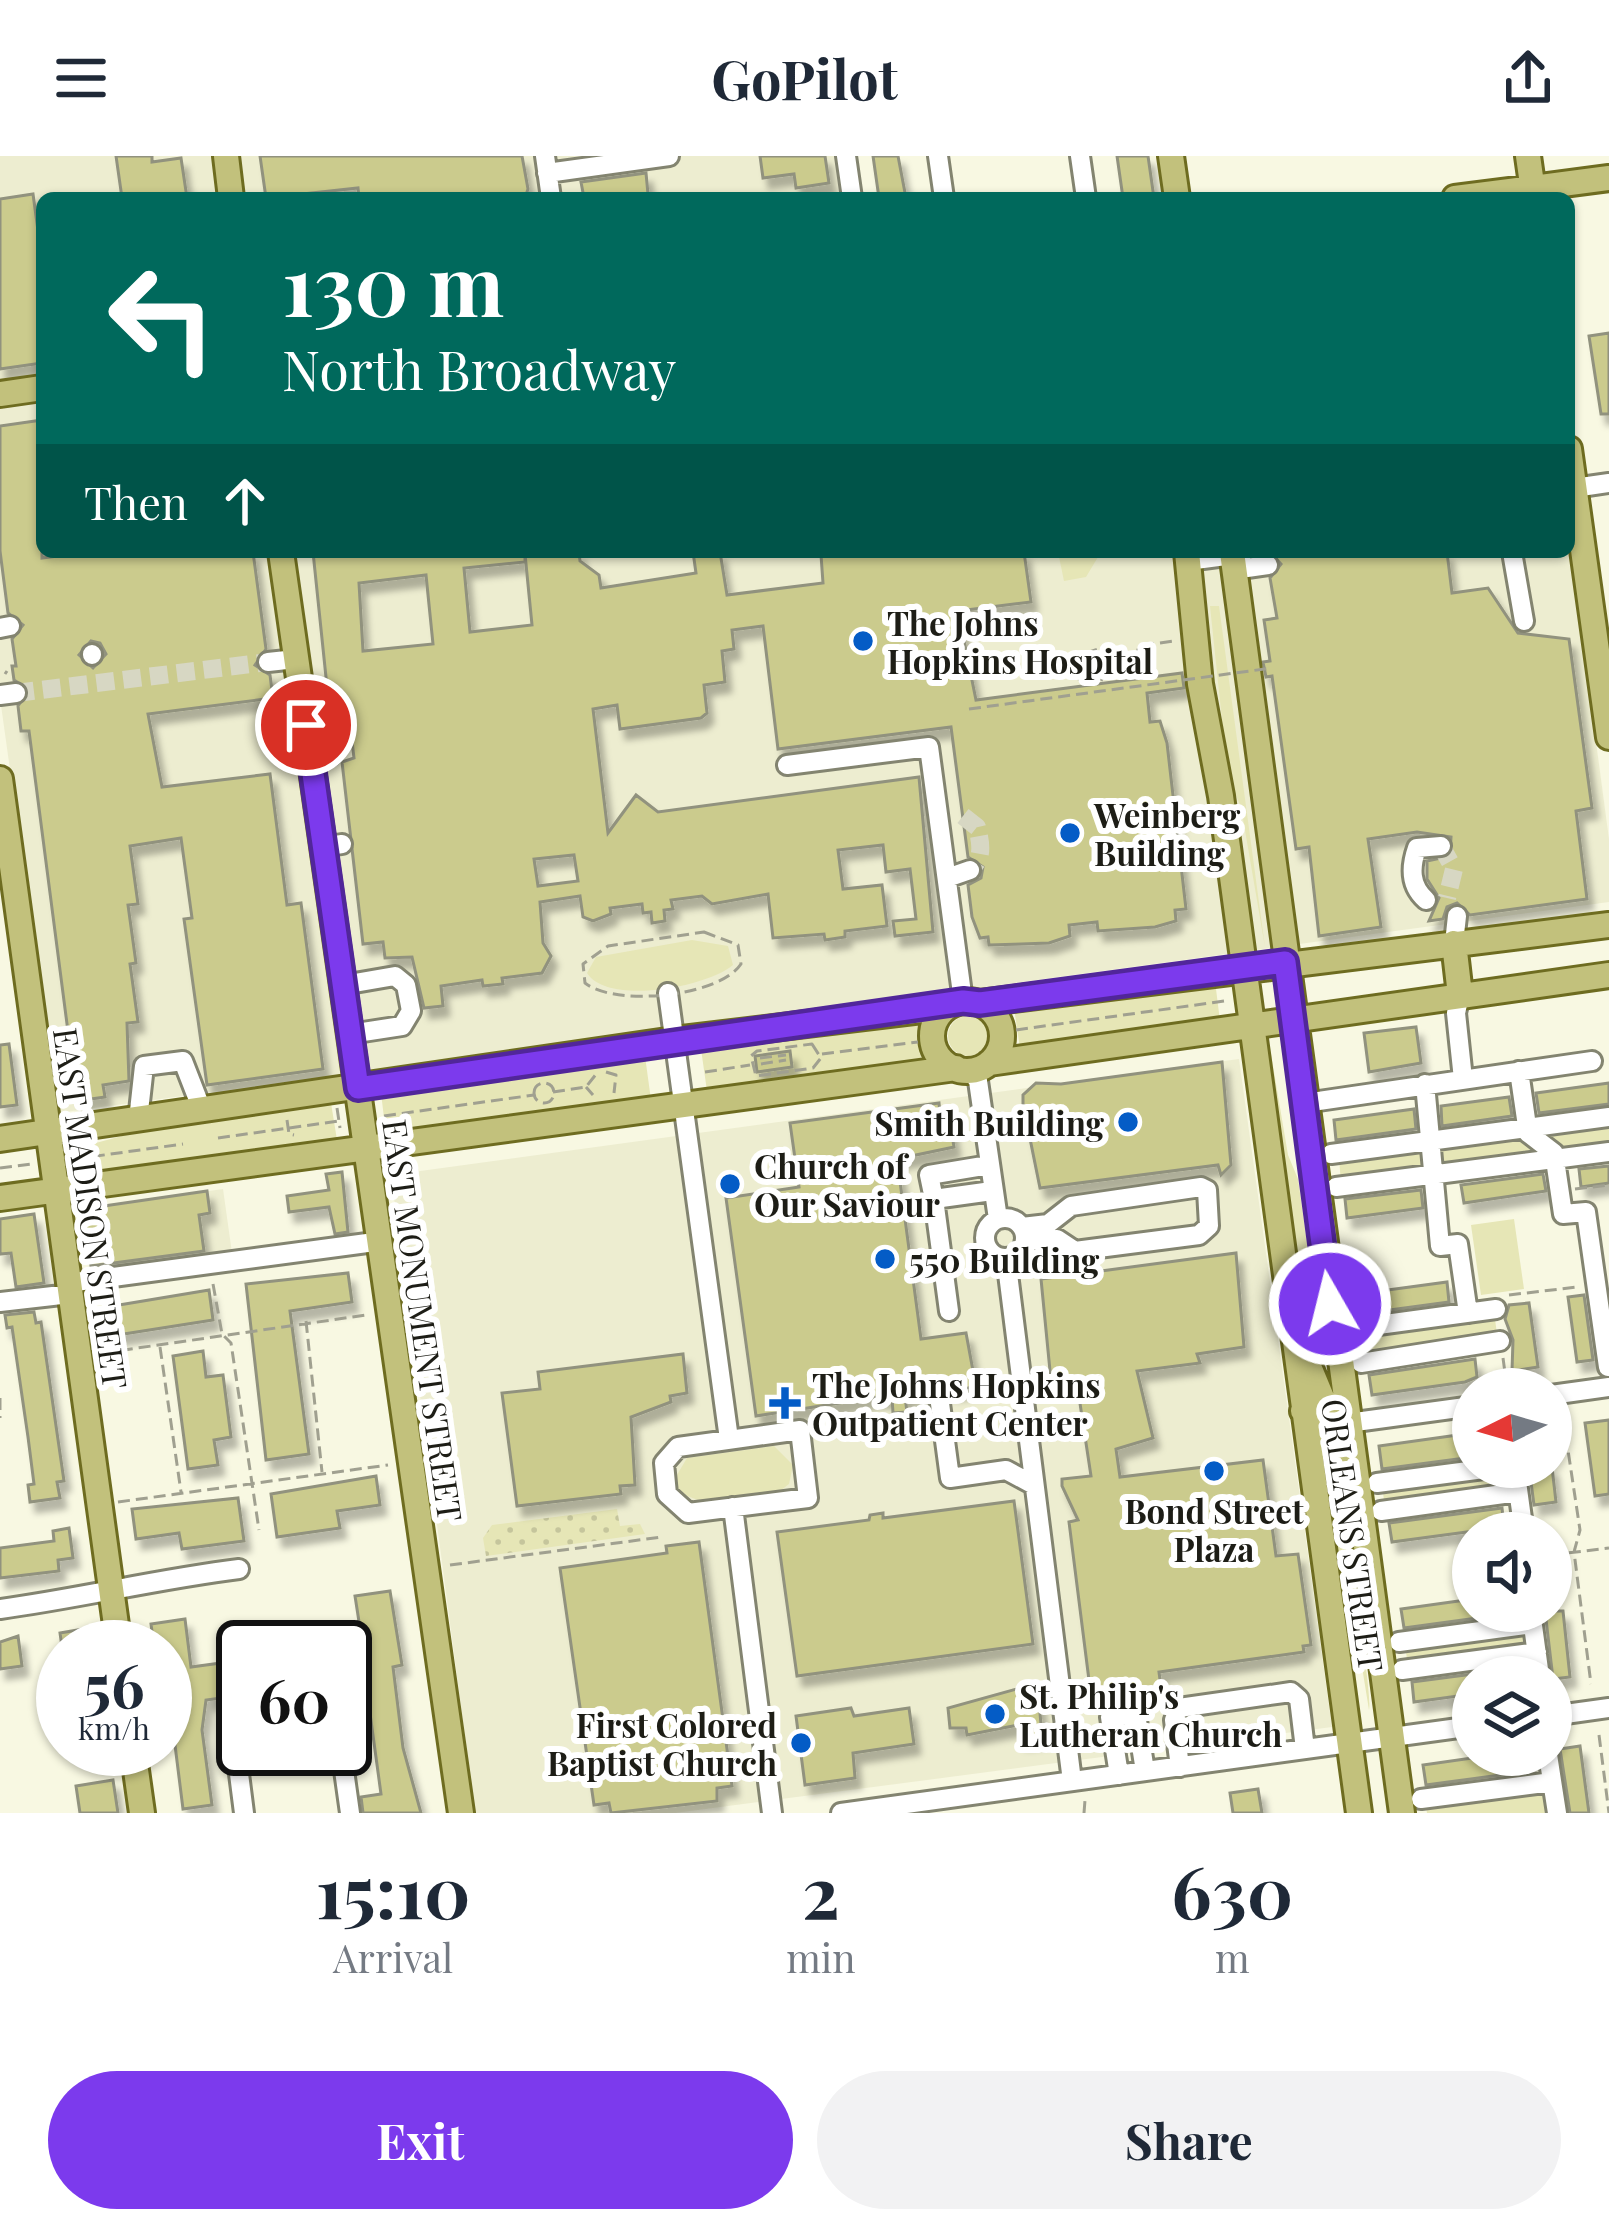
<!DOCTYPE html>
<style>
:root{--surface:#fff;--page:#f2f2f3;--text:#1f2937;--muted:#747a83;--accent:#7c3aed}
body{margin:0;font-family:"Playfair Display",serif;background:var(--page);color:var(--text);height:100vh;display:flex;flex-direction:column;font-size:45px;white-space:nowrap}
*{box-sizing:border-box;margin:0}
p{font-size:39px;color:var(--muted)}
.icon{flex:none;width:66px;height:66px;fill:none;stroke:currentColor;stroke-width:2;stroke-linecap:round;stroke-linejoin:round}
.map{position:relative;height:1657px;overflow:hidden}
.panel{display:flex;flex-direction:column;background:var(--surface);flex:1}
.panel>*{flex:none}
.hud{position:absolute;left:36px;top:36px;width:1539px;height:366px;border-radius:18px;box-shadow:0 3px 9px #0004;background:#00695c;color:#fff;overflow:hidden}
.needle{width:78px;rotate:265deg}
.controls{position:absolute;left:1452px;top:1212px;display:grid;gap:24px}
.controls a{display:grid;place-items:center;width:120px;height:120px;border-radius:50%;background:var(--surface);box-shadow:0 3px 9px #0004;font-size:60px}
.speed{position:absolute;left:36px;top:1464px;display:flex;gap:24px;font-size:60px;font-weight:700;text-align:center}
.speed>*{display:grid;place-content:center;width:156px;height:156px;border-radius:50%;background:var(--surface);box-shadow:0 3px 9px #0004;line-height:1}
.speed small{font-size:30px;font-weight:400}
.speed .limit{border:6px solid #111;border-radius:18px;background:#fff;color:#111}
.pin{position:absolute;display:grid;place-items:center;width:102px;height:102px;color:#fff;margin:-51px;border:6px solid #fff;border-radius:50%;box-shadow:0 3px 12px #0007}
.me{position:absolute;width:132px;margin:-66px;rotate:352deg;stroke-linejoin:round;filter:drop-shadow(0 0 9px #0008)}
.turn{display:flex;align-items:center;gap:42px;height:252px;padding:0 48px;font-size:54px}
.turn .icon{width:156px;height:156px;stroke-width:2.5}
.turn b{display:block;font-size:84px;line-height:102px}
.then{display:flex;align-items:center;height:114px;padding:0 48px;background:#0003;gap:24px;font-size:45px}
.eta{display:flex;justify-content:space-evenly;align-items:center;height:204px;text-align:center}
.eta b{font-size:72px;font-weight:700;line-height:84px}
.button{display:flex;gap:24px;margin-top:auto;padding:24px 48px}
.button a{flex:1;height:138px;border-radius:72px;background:var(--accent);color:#fff;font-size:48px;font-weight:700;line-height:138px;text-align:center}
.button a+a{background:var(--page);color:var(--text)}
header{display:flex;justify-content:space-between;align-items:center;height:156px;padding:0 48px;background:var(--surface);font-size:54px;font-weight:700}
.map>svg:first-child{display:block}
</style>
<header><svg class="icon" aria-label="menu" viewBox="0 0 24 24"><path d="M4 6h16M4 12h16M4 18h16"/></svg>GoPilot<svg class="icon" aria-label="share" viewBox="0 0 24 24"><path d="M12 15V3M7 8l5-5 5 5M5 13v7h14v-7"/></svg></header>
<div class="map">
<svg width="1609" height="1657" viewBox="0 0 1609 1657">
<defs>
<pattern id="garden-dots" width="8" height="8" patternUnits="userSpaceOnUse" patternTransform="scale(3)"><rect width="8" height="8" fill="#e6e6b6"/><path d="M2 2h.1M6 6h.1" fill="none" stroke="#c5c59c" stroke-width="1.8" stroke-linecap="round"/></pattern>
<filter id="shadow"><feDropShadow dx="6" dy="10" stdDeviation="3" flood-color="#0004"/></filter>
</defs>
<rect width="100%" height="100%" fill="#f8f8e2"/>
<path fill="#ededd0" d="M0 0H834L840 42H42V396H1569V384L1609 683V746L58 957 0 542Z
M1239 903 1332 1571 675 1657H475L391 1019Z
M223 1033 232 1097 92 1117 83 1053Z"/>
<path fill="#e6e6b6" d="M1058 396H1101L1086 421 1064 425Z
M1210 450H1219L1265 791 1241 651 1228 621Z
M692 784 728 790 733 809C707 831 608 850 587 817L596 801Z
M1215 825 1220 865 1021 899 1014 852Z
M948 880a20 20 0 1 1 40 0a20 20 0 1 1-40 0Z
M926 863 923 883 931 904 707 935 701 893Z
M1270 892 1288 999 1298 1023 1328 1236 1318 1214 1307 1124 1292 1092Z
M645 900 651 944 386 978 381 937Z
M331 947 337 984 69 1020 66 995 159 970Z
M1609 963V994L1341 1028 1339 1001Z
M1514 1063 1524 1133 1481 1139 1471 1069Z
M1494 1156 1498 1185 1366 1203 1362 1174Z
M774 1290 793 1309 789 1328 780 1335 698 1344 679 1337 674 1324 687 1302Z
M1321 1296C1334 1314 1374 1532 1369 1554L1356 1474 1342 1445Z
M1514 1311 1517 1335 1385 1353 1382 1328Z
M1528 1471 1531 1494 1408 1511 1405 1488Z
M1551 1629 1555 1657H1427L1425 1646Z"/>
<path fill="url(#garden-dots)" d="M617 1353 620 1370 640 1368 645 1378 486 1400 483 1382 492 1369Z"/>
<path fill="#cbcb8d" stroke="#91927e" stroke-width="3" fill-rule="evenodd" filter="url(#shadow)" d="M116 0H152V6L181 2 187 42H122Z
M260 0H522L528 33 525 42H359L358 32 266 42Z
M760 0H825L829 27 796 32 794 18 763 22Z
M873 0H898L906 42H879Z
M1117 0H1148L1154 42H1123Z
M646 17 648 38 584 42 581 26Z
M33 38 42 104V207L0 213V43Z
M1609 177V258H1601L1589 180Z
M42 264V402L89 396H253L266 493 255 509 270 519 273 542 148 558 162 631 270 618 287 749 301 747 323 913 207 929 184 763 192 762 181 682 130 690 138 748 128 749 136 807 130 808 138 866 127 867 129 925 103 929 105 941 77 945 29 575H21L18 550 29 534 14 524 12 510H16L12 483 23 469 8 457 0 395V270ZM91 485 100 487 106 498 93 512 79 499Z
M313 396H579L580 405 599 419 601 432 696 417 693 396H720L727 439 823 427 821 399 1024 396 1031 446 958 455 976 544 1182 517 1184 532 1147 537 1150 566 1160 565 1167 587 1186 753 1175 754 1176 765 1155 771 1098 775 1097 766 1069 769 1070 780 1049 787 989 789 988 781 980 782 972 761 968 729 981 722 983 711 968 701 951 571 778 593 763 470 732 474 734 493 722 495 725 526 704 529 707 557 701 562 620 573 617 549 593 553 608 677 636 639 658 656 919 621 933 776 895 780 893 765 916 763 910 713 886 716 883 689 838 694 843 733 882 729 887 770 845 775V781L825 784 824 778 773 782 768 738 712 748 702 740 671 744 673 753 664 754 665 765 652 767 651 756 643 757 642 748 610 752 611 758 593 765 583 761 580 740 540 746 543 787 551 800 542 817 502 822 503 828 483 830 482 824 441 830 443 850 424 852 412 801 385 802 383 786 363 788 342 606 354 602 351 577 332 579ZM525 398 532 469 470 476 464 412 525 406ZM426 419 433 488 363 495 359 427ZM574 699 578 725 538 730 534 703Z
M1270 396H1447L1452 437 1488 432 1518 477 1569 483 1592 652 1576 655 1587 743 1470 759 1457 747 1447 751 1443 763 1429 765 1439 742 1427 723V705L1450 700 1451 681 1417 676 1368 683 1381 771 1319 780 1309 691 1296 693 1272 520 1266 521 1263 506 1270 505 1264 464 1277 462 1270 422 1281 408Z
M1416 871 1421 907 1369 916 1364 877Z
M9 888 17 949 0 951V889Z
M790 895 792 911 757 916 755 900Z
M1222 906 1231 1009 1221 1019 1218 1009 1040 1032 1023 948V939L1036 927 1061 928Z
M1609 927V948L1539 957 1536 937Z
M1509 941 1512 960 1442 970 1441 950Z
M939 947 941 967 950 966 954 991 897 1003 921 1183 966 1177 976 1231 951 1234 936 1227 926 1238 905 1240 907 1256 893 1257 892 1242 878 1241 756 1260 726 1042 799 1031 790 967Z
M1414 953 1416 973 1336 984 1334 964Z
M1609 1010V1027L1581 1031 1579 1013Z
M342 1016 348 1076 335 1078 329 1051 289 1056 287 1040 329 1034 326 1018Z
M1543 1018 1546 1035 1464 1047 1461 1029Z
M1421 1034 1423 1052 1347 1062 1345 1043Z
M207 1035 210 1057 199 1059 204 1095 91 1110 83 1053Z
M34 1058 44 1127 16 1131 11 1097 0 1098V1063Z
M1236 1097 1244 1191 1197 1198 1200 1207 1137 1215 1153 1282 1116 1293 1120 1321 1263 1304 1276 1400 1298 1398 1311 1489 1303 1490 1304 1496 1159 1516 1161 1531 1091 1540 1069 1366 1078 1364 1062 1330V1323L1091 1320 1076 1221 1051 1225 1041 1123Z
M348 1117 352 1146 290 1155 309 1298 266 1304 246 1128Z
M1447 1126 1449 1146 1360 1158 1358 1138Z
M209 1134 213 1164 111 1180 107 1151Z
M1584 1139 1593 1204 1577 1206 1568 1141Z
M1529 1147 1538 1211 1512 1215 1513 1184 1505 1163 1509 1149Z
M34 1156 36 1167 41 1166 64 1325 57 1326 60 1342 30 1346 28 1329 34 1328 28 1281 12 1171 7 1172 5 1159Z
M203 1195 206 1221 223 1219 231 1281 214 1284 218 1309 188 1313 173 1200Z
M683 1198 687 1237 670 1240 671 1246 631 1261 635 1329 620 1330 621 1338 517 1350 502 1237 540 1233 538 1216Z
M1475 1203 1477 1221 1465 1226 1372 1239 1369 1219Z
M1609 1264V1338L1595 1340 1585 1267Z
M1472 1277 1473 1301 1382 1313 1379 1290Z
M1529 1311H1552L1556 1346 1534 1349Z
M376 1320 380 1349 337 1355 340 1372 277 1381 271 1338Z
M238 1342 244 1385 182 1393 179 1377 136 1383 132 1353Z
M1014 1345 1033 1488 797 1520 777 1376 869 1364 870 1359 883 1357V1362Z
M1502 1352 1504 1371 1392 1386 1389 1367Z
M69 1372 73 1402 58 1404 59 1415 0 1422V1392L54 1385 53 1375Z
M699 1386 732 1630 717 1632V1645L611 1657 609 1647 594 1649 560 1412 667 1397 666 1390Z
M390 1435 402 1509 393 1511 403 1592 421 1657H363L361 1641 381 1638 369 1550 365 1535 359 1536 356 1519 367 1517 355 1440Z
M1473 1443V1455L1514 1457 1404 1472 1401 1453Z
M1545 1455H1563L1570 1521 1553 1523Z
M185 1463 191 1511 243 1504V1539L206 1544 202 1574 212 1649 183 1653 169 1541H165V1491H154L151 1468Z
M89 1472 92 1491H62L60 1477Z
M18 1480 22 1510 0 1513V1486Z
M1473 1518V1538L1414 1546 1412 1526Z
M1024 1531 1025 1536 1038 1534 1042 1580 1021 1583 1018 1569 967 1579 966 1572H950L948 1552Z
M851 1552 854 1560 909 1552 914 1588 853 1597 855 1622 805 1629 796 1560Z
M1580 1590 1589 1657H1570L1560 1593Z
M1493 1599H1529L1531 1615 1426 1629 1423 1609Z
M113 1624 118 1657H80L76 1630Z
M1258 1633 1262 1657H1233L1230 1637Z"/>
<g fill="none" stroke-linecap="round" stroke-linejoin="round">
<path stroke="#d7d7c3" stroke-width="18" stroke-dasharray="18 9" stroke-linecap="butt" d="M16 537 268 506
M963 660 977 671C981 688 984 702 970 714
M1441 690 1454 713 1447 742"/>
<g stroke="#838470" stroke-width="24">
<path id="minor" d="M545 0 551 42
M846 0 852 42
M938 0 944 42
M1080 0 1086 42
M547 17 669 0
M1574 332 1609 327
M1512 396 1524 465
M1188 405 1233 399 1247 412 1268 409
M0 472 10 470
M92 498V499
M268 506 296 503
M0 539 16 537
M311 602 331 599
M787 609 929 591 963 845
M323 691 342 688
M947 722 970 714
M1426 744C1410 730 1410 712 1417 692L1441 690
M1454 787 1457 760
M343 829 395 820 406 829 411 855 402 870 350 878
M668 837 729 1283
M1460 839 1456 857 1463 923
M971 915 978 925 998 1063
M1519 915 1528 977 1554 997 1563 1058 1586 1056 1608 1211
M1425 928 1440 1090 1458 1088 1468 1157
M1305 947 1592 905
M138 964 144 910 183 905 202 954
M1331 998 1609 961
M1336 1031 1609 996
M934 1043 929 1019 989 1009
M985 1082a20 20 0 1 1 40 0a20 20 0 1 1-40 0Z
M1022 1071 1048 1068 1071 1050 1201 1031 1207 1034 1209 1070 1199 1079 1075 1095 1057 1083 1025 1085
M1006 1102 1072 1625
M68 1127 382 1085
M0 1146 70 1138
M949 1155 934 1043 992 1035
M1356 1172 1496 1153
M1361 1207 1500 1185
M1551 1239 1609 1231
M939 1240 950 1322 1006 1314 1034 1329
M1348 1267 1473 1250
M800 1274 808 1342 688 1357 667 1338 664 1307 678 1291Z
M1515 1311 1524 1377
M1377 1327 1499 1311
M733 1351 772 1657
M1381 1355 1518 1336
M0 1453C81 1442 158 1423 239 1413
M1531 1455 1540 1521
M1399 1486 1532 1468
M1402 1514 1537 1496
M1551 1560 1609 1552
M232 1563 244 1657
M341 1593 350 1657
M1548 1599 1557 1657
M1180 1611 1174 1564 1179 1552 1291 1536 1299 1543 1305 1593
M1119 1619 1110 1561 1136 1558 1145 1615
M1421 1643 1552 1626
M841 1657 1473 1570"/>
</g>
<g stroke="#6e6c20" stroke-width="30">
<path id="major" d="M226 0 231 42
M1171 0 1177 42
M1528 0 1534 42
M1455 42 1609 22
M0 238 42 232
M1569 293 1609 581
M281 396 461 1657
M1187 396 1200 528 1221 640 1359 1657
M1232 396 1402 1657
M0 623 119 1491
M1454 787 1460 839
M932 880a35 35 0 1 1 70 0a35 35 0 1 1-70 0Z
M980 847 1609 769
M989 907 1609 819
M0 983 674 884 947 851
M0 1042 956 912
M1306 1203 1323 1244 1348 1267
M1303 1255 1331 1288 1347 1329
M133 1593 142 1657"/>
</g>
<path stroke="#a0a090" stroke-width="3" stroke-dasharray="12 6" stroke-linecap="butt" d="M1027 514 1073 508
M1106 514 1101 525 1080 527 1074 501 1098 493 1103 495 1106 514 1133 511 1139 490 1174 485
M5 518 7 515
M704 776 738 789 741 808C719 841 615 851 585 827L583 808 608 790Z
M1016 874 1224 845
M812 888 821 902 813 912 756 920 751 900 757 895Z
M822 898 918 886
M760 902 786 899
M761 908 786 904
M606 916 616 919 614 937
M705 916 750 909
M534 937a10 10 0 1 1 20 0a10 10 0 1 1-20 0Z
M586 931 593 939
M553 936 586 931 597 917
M337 952 340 972
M384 960 534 939
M287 964 289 978 294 979
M218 982 339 965
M75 1003 183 988
M0 1012 32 1008
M1575 1033 1609 1029
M213 1128 222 1178 231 1187 259 1374
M1509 1139 1577 1131
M306 1165 322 1316
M160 1191 181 1336
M103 1197 366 1159
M1503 1202 1506 1224
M0 1242V1262
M1563 1261 1580 1374 1574 1396 1591 1528
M118 1346 388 1309
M1551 1399 1609 1392
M450 1409 662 1381
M1599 1579 1609 1657
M1084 1657 1085 1644"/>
<use href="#minor" stroke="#fff" stroke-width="18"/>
<use href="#major" stroke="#c2c17c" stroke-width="24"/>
<path stroke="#a0a090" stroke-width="3" stroke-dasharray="12 6" stroke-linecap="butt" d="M969 553 1272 512"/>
</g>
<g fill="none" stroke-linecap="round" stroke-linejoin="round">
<g stroke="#51269a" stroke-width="30">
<path id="route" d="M306 569 358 932 963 845 980 847 1285 806 1330 1148"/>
</g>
<use href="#route" stroke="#7c3aed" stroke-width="21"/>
</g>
<g fill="#045cc6" stroke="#fff" stroke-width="4.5">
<circle cx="863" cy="485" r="12"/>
<circle cx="1070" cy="677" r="12"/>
<circle cx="1128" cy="966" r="12"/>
<circle cx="730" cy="1028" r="12"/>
<circle cx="885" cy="1103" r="12"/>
<path d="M779 1229h12v12h12v12h-12v12h-12v-12h-12v-12h12z"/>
<circle cx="1214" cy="1315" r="12"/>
<circle cx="995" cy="1558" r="12"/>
<circle cx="801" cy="1587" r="12"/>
</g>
<g text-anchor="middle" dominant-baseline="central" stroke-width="12" stroke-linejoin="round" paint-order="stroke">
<g font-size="33" font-weight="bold" fill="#1d1d16" stroke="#fff" text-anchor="start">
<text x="887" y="466">The Johns<tspan x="887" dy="38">Hopkins Hospital</tspan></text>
<text x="1094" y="658">Weinberg<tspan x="1094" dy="38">Building</tspan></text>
<text x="1104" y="966" text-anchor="end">Smith Building</text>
<text x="754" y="1009">Church of<tspan x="754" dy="38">Our Saviour</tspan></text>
<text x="909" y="1103">550 Building</text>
<text x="812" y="1228">The Johns Hopkins<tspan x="812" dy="38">Outpatient Center</tspan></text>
<text x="1214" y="1354" text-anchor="middle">Bond Street<tspan x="1214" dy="38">Plaza</tspan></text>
<text x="1019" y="1539">St. Philip's<tspan x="1019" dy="38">Lutheran Church</tspan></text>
<text x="777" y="1568" text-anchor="end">First Colored<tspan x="777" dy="38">Baptist Church</tspan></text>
</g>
<g font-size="33" fill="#1d1d16" stroke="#fff">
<text transform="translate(92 1052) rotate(82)">EAST MADISON STREET</text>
<text transform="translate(424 1164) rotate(82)">EAST MONUMENT STREET</text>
<text transform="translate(1354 1379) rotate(82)">ORLEANS STREET</text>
</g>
</g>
</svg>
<div class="controls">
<a><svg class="needle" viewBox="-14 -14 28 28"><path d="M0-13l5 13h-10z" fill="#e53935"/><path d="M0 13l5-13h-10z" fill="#747a83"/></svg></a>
<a><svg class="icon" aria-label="sound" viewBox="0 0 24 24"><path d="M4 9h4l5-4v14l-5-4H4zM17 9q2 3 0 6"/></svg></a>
<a><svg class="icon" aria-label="layers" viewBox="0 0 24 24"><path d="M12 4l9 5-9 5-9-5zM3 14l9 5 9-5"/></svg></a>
</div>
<div class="speed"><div>56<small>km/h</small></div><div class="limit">60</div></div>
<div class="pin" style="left:306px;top:569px;background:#d93025"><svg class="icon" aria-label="arrive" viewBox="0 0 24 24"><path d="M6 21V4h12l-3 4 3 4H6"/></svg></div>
<svg class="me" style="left:1330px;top:1148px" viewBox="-20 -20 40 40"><circle r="17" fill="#7c3aed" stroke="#fff" stroke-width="3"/><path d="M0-11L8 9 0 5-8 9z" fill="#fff"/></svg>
<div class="hud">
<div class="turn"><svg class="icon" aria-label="left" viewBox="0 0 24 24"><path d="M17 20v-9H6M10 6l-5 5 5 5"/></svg><div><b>130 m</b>North Broadway</div></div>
<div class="then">Then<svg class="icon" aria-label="ahead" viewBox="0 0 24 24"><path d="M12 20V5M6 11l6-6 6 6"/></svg></div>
</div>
</div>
<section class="panel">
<div class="eta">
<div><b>15:10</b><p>Arrival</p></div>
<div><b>2</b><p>min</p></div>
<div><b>630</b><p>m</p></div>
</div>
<div class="button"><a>Exit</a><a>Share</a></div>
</section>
